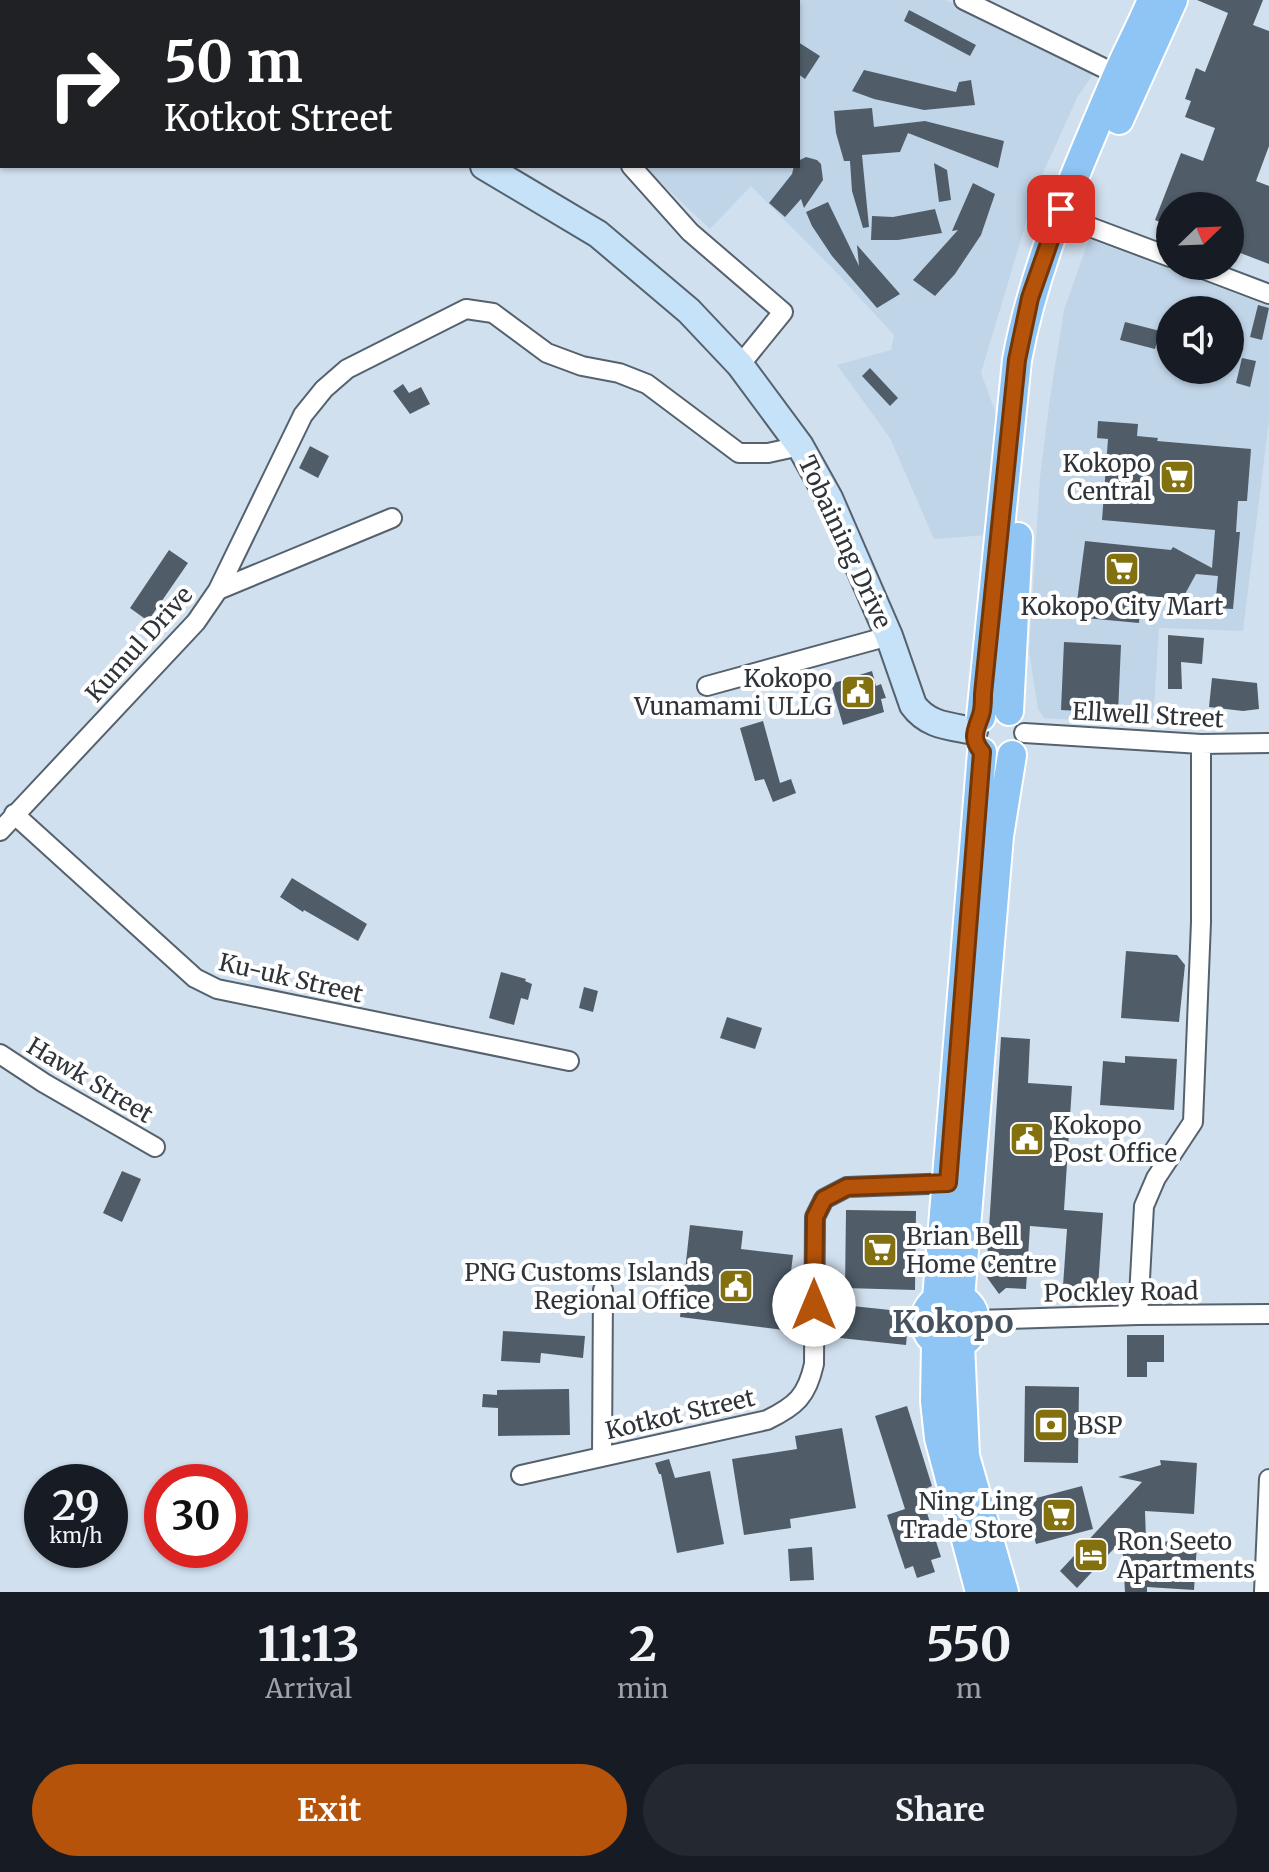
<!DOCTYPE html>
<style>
:root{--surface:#171b24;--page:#242831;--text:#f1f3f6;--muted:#9ea1a6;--accent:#b45309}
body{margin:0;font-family:Merriweather,serif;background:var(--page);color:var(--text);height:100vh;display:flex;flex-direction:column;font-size:30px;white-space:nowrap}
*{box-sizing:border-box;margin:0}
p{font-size:26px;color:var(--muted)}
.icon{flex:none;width:44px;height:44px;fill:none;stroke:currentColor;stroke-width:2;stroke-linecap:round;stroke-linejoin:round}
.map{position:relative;height:1592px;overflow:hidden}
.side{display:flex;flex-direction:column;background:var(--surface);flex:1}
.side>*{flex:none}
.top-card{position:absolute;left:0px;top:0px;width:800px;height:168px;box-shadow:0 2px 6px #0004;background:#202124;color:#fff;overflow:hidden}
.needle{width:52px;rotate:67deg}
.buttons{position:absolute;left:1156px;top:192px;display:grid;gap:16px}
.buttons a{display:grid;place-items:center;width:88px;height:88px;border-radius:50%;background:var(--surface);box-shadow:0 2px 6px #0004;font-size:40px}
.speed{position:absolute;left:24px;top:1464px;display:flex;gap:16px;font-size:40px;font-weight:700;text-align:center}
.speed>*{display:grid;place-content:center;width:104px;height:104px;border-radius:50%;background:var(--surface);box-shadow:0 2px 6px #0004;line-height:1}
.speed small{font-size:20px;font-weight:400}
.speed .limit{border:12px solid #d22;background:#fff;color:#111}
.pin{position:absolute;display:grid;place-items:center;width:68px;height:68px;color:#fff;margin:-34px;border-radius:16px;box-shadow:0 4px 12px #0006}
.me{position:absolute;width:88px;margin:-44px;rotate:0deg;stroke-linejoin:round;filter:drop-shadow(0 0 6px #0008)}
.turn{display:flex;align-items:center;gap:28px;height:168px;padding:0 32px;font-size:36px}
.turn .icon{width:104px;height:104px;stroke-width:2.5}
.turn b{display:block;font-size:56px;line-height:68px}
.eta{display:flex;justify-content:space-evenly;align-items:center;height:136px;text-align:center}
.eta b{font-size:48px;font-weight:700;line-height:56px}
.action{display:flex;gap:16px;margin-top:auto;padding:16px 32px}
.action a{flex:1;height:92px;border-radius:48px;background:var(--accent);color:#fff;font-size:32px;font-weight:700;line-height:92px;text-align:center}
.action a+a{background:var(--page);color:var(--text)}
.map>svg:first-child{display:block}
</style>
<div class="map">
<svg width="1269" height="1592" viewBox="0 0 1269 1592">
<rect width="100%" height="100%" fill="#d1e0ef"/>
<path fill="#c1d5e9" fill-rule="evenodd" d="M693 0H946L1094 73 1078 96 1037 186 981 373 1002 430 989 535 934 539 890 438 837 365 891 350 894 335 833 269 751 186 710 229 643 166H798V2H692Z
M1089 239 1269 306V420L1243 631 1159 628 1153 725 1044 718 1038 709 1029 651 1040 477 1050 398 1064 310ZM1170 310H1230V370H1170Z"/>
<path fill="#505d69" d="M1197 0H1263L1253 25 1269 31V146L1256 181 1269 186V264L1230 249V206H1170V226L1155 220 1181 153 1203 161 1215 128 1185 117 1191 101 1185 99 1196 68 1205 72 1228 13Z
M909 10 976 45 970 56 904 21Z
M798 42 820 56 805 79 798 74Z
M864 70 956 92 959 82 971 80 975 105 924 110 874 99 852 91Z
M872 108 874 127 925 121 1004 141 998 168 908 133 900 152 862 155 869 227 863 228 852 191 850 161H844L836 133 834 111Z
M806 157 817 160 821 164 823 180 804 208 801 199 785 217 769 203 792 174 794 166H798V161Z
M934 163 947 170 951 200 939 202Z
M973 183 995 194 981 235 955 274 935 296 913 280 958 230 952 231Z
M828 202 859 266 857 245 900 294 877 308 832 256 812 226 806 212Z
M935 209 942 233 898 240H871L872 216 893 217Z
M1258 305 1269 308 1262 340 1250 337Z
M1125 322 1160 331 1155 349 1120 340Z
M1242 358 1256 361 1250 387 1236 383Z
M870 368 898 398 890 406 862 376Z
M403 384 409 393 421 387 430 404 410 414 393 391Z
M1098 421 1138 424 1137 436 1158 438 1157 441 1251 449 1247 501H1238L1236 532H1240L1233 609 1215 608 1218 576 1196 574 1185 594 1195 600 1188 613 1159 597 1141 595 1139 623 1075 617 1085 541 1171 550 1173 547 1212 568 1215 530 1102 520 1108 439 1097 438Z
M310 446 329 456 318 478 299 468Z
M169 550 188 563 148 621 130 608Z
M1168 635 1204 638 1202 664 1181 662 1182 689H1168Z
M1064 642 1121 645 1118 713 1061 710Z
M872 671 876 686 881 684 886 698 881 699 884 712 843 725 831 684Z
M1212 678 1257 683 1259 709 1243 711 1209 707Z
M763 721 780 783 791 779 796 793 773 802 764 779 755 781 740 728Z
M292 878 367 924 358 941 304 910 303 912 280 897Z
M1126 951 1177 955 1185 965 1179 1022 1121 1018Z
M501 972 526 979 525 981 532 984 528 1000 521 998 514 1025 489 1018Z
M584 987 598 991 593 1012 579 1008Z
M727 1017 762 1028 755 1049 720 1038Z
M1001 1037 1030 1039 1028 1083 1072 1086 1064 1210 1103 1213 1098 1288 1063 1286 1067 1229 1030 1226 1026 1289 1006 1288 999 1294 986 1276Z
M1125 1056 1177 1059 1174 1110 1100 1105 1103 1061 1125 1063Z
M122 1171 141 1179 122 1222 103 1213Z
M846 1210 916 1211 915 1290 845 1288Z
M690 1225 743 1231 741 1249 793 1255 784 1330 680 1317Z
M843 1305 909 1312 906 1345 840 1338Z
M503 1331 585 1336 583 1358 541 1353 540 1363 501 1361Z
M1127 1335H1164V1362H1147V1377H1127Z
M1025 1386 1079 1387 1078 1463 1024 1462Z
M569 1389 570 1435 498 1436V1408L482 1407 483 1394 497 1395V1390Z
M907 1406 932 1486 920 1491 941 1557 931 1560 935 1572 917 1578 913 1566 905 1569 887 1515 905 1509 875 1416Z
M842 1428 856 1508 790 1519 791 1528 744 1535 732 1459 797 1449 795 1436Z
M669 1459 675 1478 710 1471 724 1544 677 1553 661 1474H659L655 1463Z
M1160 1460 1197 1463 1194 1514 1145 1511 1146 1540 1197 1544 1194 1590 1147 1587V1592H1125L1122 1540 1077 1588 1060 1571 1142 1482 1118 1477 1161 1465Z
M1082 1486 1093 1529 1036 1544 1025 1501Z
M812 1547 814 1580 790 1581 788 1549Z"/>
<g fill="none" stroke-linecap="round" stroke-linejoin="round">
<g stroke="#55626e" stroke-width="22">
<path id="street" d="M433 0 438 2
M465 0 467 2
M964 0 1118 75
M668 2 669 0
M631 166 690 232 783 312 740 365
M1074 221 1170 257
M1195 266 1269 294
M218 590 303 415 324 389 347 369 466 309 493 313 547 353 582 366 619 373 647 384 739 453H768L800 446
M707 686 889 636
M1024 733 1201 744 1269 743
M14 814 195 978 217 989 569 1061
M0 831 196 622 218 590 392 518
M0 1054 44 1083 155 1147
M1138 1315 1144 1206 1156 1178 1193 1122 1201 922V744
M975 1320 1138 1315 1269 1314
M602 1456 603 1290
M521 1475 767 1420C796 1406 807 1396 814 1364L815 1217 824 1199 847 1187 954 1183
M1264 1592 1269 1479"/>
</g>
<g stroke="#55626e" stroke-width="30">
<path id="secondary" d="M0 87 2 86
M484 166 598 234 689 311 740 365 800 446 829 498 889 636 913 705C928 726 950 726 974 731"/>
</g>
<g stroke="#fff" stroke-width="32">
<path id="primary" d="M1119 120 1173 0
M1009 711 1018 537
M981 717 1017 360C1035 262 1077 170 1116 78 1127 52 1141 27 1152 0
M925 1321a25 25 0 1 1 50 0a25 25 0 1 1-50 0Z
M960 1298 999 836 1012 755
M937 1299 982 752
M936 1343 935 1401 939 1438 980 1592
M960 1344 965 1456 1004 1592"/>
</g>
<use href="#street" stroke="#fff" stroke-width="18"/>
<use href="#secondary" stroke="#c6e2f9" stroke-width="26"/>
<use href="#primary" stroke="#8ec5f4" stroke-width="28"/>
</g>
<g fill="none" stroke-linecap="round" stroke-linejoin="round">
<g stroke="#753606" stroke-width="20">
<path id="route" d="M814 1305 815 1217 824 1199 847 1187 948 1183 982 752C970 738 976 730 981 715 983 709 983 701 983 694L1017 360 1030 298 1061 209"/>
</g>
<use href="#route" stroke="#b45309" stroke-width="14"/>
</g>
<defs>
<g id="supermarket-square" transform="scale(1.8)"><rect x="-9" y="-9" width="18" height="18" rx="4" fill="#83700f" stroke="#fff"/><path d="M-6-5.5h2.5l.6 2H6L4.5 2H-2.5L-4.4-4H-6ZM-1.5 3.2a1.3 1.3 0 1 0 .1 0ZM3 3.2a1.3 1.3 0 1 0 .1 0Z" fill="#fff"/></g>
<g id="civic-square" transform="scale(1.8)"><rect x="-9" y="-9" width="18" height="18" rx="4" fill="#83700f" stroke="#fff"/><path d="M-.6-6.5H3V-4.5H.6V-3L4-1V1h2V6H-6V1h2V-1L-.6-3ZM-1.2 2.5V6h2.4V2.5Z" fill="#fff"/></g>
<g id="bank-square" transform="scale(1.8)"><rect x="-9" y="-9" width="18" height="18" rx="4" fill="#83700f" stroke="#fff"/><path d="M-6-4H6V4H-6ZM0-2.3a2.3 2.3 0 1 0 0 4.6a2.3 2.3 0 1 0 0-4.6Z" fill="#fff"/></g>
<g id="hotel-square" transform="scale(1.8)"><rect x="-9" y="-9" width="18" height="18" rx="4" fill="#83700f" stroke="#fff"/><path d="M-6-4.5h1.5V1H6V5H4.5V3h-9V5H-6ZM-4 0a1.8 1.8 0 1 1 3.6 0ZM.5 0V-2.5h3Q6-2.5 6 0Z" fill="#fff"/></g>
</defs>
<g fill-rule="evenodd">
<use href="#supermarket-square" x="1177" y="477"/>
<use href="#supermarket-square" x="1122" y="569"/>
<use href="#civic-square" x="858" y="692"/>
<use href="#civic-square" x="1027" y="1139"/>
<use href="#supermarket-square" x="880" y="1250"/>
<use href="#civic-square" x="736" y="1286"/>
<use href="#bank-square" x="1051" y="1425"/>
<use href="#supermarket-square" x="1059" y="1515"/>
<use href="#hotel-square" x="1091" y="1555"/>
</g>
<g text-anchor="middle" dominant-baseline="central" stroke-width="8" stroke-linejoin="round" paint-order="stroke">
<g font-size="24" fill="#2e3439" stroke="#fff" text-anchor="end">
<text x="1151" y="463">Kokopo<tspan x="1151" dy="28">Central</tspan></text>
<text x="1122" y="606" text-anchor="middle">Kokopo City Mart</text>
<text x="832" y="678">Kokopo<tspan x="832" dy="28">Vunamami ULLG</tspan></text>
<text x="1053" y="1125" text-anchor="start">Kokopo<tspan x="1053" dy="28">Post Office</tspan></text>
<text x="906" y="1236" text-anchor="start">Brian Bell<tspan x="906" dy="28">Home Centre</tspan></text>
<text x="710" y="1272">PNG Customs Islands<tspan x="710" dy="28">Regional Office</tspan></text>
<text x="1077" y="1425" text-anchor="start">BSP</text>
<text x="1033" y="1501">Ning Ling<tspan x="1033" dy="28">Trade Store</tspan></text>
<text x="1117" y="1541" text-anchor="start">Ron Seeto<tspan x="1117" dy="28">Apartments</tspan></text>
</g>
<g font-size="24" fill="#2e3439" stroke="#fff">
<text transform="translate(845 542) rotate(65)">Tobaining Drive</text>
<text transform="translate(139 644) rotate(-48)">Kumul Drive</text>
<text transform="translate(1148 715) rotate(3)">Ellwell Street</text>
<text transform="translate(291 978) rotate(13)">Ku-uk Street</text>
<text transform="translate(90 1080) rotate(31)">Hawk Street</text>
<text transform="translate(1121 1292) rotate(-1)">Pockley Road</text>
<text transform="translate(680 1414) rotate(-13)">Kotkot Street</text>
</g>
<g font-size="32" font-weight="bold" fill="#46535f" stroke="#fff">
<text x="953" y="1322">Kokopo</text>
</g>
</g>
</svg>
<div class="buttons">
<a><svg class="needle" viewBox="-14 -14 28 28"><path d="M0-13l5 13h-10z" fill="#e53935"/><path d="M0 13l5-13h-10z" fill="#9ea1a6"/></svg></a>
<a><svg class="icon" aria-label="sound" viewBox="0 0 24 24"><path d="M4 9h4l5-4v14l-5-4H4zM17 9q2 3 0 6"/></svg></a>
</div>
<div class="speed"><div>29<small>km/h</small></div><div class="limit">30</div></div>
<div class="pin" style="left:1061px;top:209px;background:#d93025"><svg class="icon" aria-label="arrive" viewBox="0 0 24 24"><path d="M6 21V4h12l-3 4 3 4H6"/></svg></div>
<svg class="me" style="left:814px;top:1305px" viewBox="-20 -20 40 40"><circle r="19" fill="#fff"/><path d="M0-13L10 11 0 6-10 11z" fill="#b45309"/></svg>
<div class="top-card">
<div class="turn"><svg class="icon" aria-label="right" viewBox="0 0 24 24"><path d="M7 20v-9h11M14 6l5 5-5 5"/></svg><div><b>50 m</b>Kotkot Street</div></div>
</div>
</div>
<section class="side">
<div class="eta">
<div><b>11:13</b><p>Arrival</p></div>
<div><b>2</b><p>min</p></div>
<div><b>550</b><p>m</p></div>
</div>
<div class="action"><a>Exit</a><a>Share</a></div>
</section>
